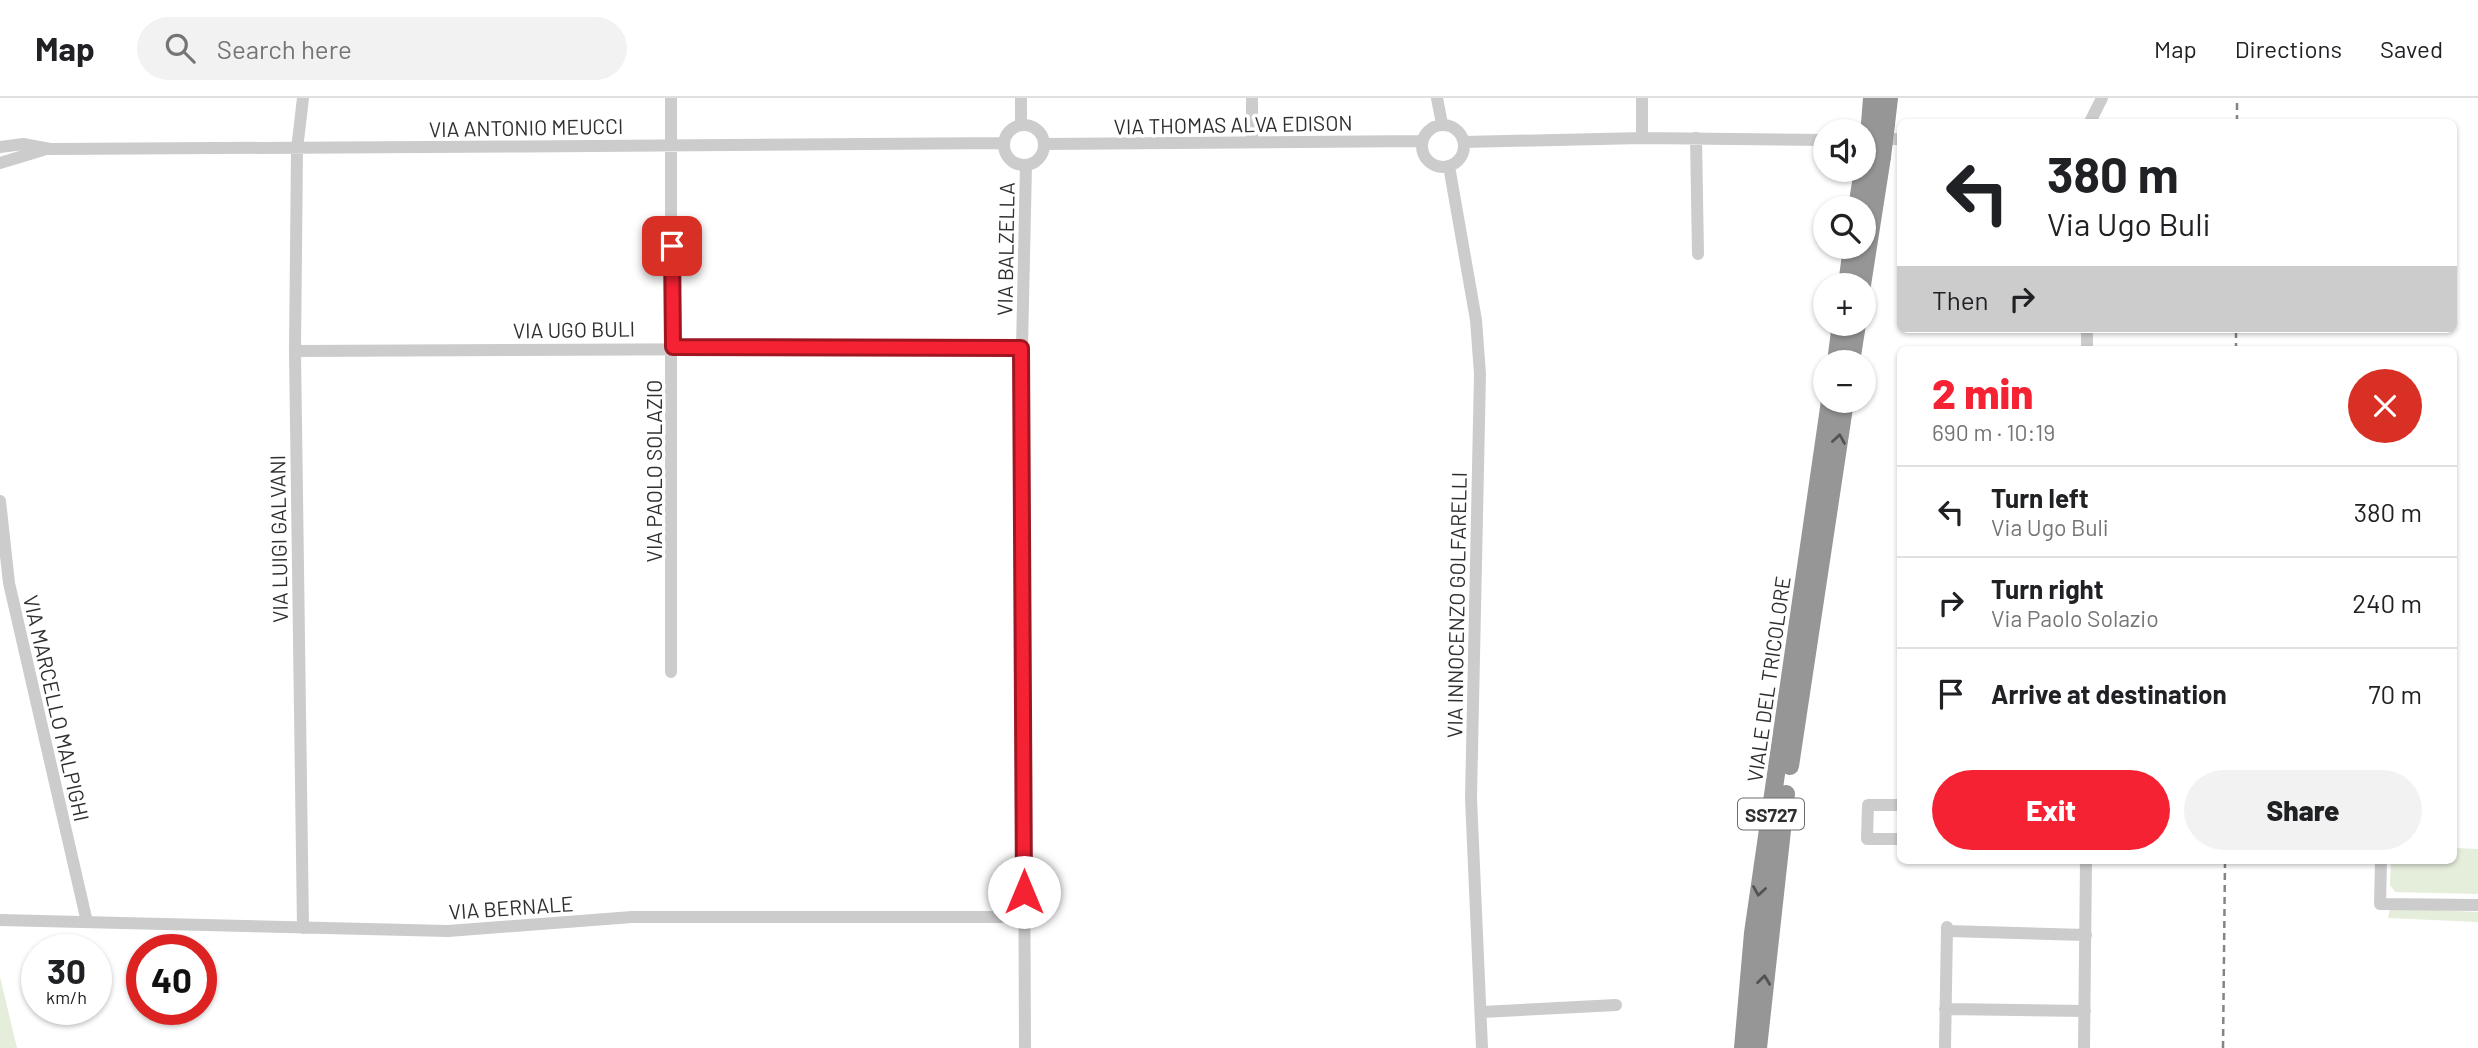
<!DOCTYPE html>
<meta charset="utf-8">
<style>
:root{--surface:#fff;--page:#f2f2f2;--text:#202124;--muted:#757577;--line:#e0e0e0;--accent:#f52233}
body{margin:0;font-family:Barlow,sans-serif;background:var(--page);color:var(--text);height:100vh;display:flex;flex-direction:column;font-size:26px;white-space:nowrap}
*{box-sizing:border-box;margin:0}
p{font-size:23px;color:var(--muted)}
.icon{flex:none;width:38px;height:38px;fill:none;stroke:currentColor;stroke-width:2;stroke-linecap:round;stroke-linejoin:round}
.map{position:relative;flex:1;overflow:hidden}
.sheet{position:absolute;left:1897px;top:248px;width:560px;height:518px;display:flex;flex-direction:column;background:var(--surface);border-radius:10px;box-shadow:0 2px 5px #0004}
.sheet>*{flex:none}
.top-card{position:absolute;left:1897px;top:21px;width:560px;height:214px;border-radius:10px;box-shadow:0 2px 5px #0004;background:#fff;color:var(--text);overflow:hidden}
.controls{position:absolute;left:1813px;top:21px;display:grid;gap:14px}
.controls a{display:grid;place-items:center;width:63px;height:63px;border-radius:50%;background:var(--surface);box-shadow:0 2px 5px #0004;font-size:35px}
.speed{position:absolute;left:21px;top:836px;display:flex;gap:14px;font-size:35px;font-weight:700;text-align:center}
.speed>*{display:grid;place-content:center;width:91px;height:91px;border-radius:50%;background:var(--surface);box-shadow:0 2px 5px #0004;line-height:1}
.speed small{font-size:18px;font-weight:400}
.speed .limit{border:10px solid #d22;background:#fff;color:#111}
.pin{position:absolute;display:grid;place-items:center;width:60px;height:60px;color:#fff;margin:-30px;border-radius:14px;box-shadow:0 4px 10px #0006}
.me{position:absolute;width:77px;margin:-38px;rotate:0deg;stroke-linejoin:round;filter:drop-shadow(0 0 5px #0008)}
.turn{display:flex;align-items:center;gap:24px;height:147px;padding:0 35px;font-size:32px}
.turn .icon{width:91px;height:91px;stroke-width:2.5}
.turn b{display:block;font-size:49px;line-height:60px}
.then{display:flex;align-items:center;height:66px;padding:0 35px;background:#0003;gap:14px;font-size:26px}
.round{display:grid;place-items:center;flex:none;width:74px;height:74px;border-radius:37px;background:var(--page)}
.head{display:flex;align-items:center;justify-content:space-between;height:119px;padding:0 35px}
h1{font-size:42px;font-weight:800;line-height:52px;color:var(--accent)}
.button{display:flex;gap:14px;margin-top:auto;padding:14px 35px}
.button a{flex:1;height:80px;border-radius:42px;background:var(--accent);color:#fff;font-size:28px;font-weight:800;line-height:80px;text-align:center}
.button a+a{background:var(--page);color:var(--text)}
ul{padding:0;list-style:none}
li{display:flex;align-items:center;gap:21px;height:91px;padding:0 35px;border-top:2px solid var(--line)}
li div{flex:1}
li b{display:block;font-size:26px}
li em{font-style:normal}
header{display:flex;align-items:center;gap:42px;box-sizing:border-box;height:98px;padding:0 35px;background:var(--surface);border-bottom:2px solid var(--line)}
header strong{font-size:33px}
nav{display:flex;gap:38px;margin-inline-start:auto;font-size:24px}
.search{width:490px;height:63px;background:var(--page);display:flex;align-items:center;gap:18px;box-sizing:border-box;padding:0 24px;border-radius:38px;color:var(--muted);font-size:26px}
.map>svg:first-child{display:block}
</style>
<header>
<strong>Map</strong>
<div class="search"><svg class="icon" aria-label="search" viewBox="0 0 24 24"><circle cx="10" cy="10" r="6"/><path d="M15 15l6 6"/></svg>Search here</div>
<nav><a>Map</a><a>Directions</a><a>Saved</a></nav>
</header>
<div class="map">
<svg width="2478" height="950" viewBox="0 0 2478 950">
<rect width="100%" height="100%" fill="#fff"/>
<path fill="#e5eddb" d="M2454 750 2478 751V796L2395 794 2390 787 2391 763H2454Z
M2394 810 2478 814V824L2388 820 2390 811Z
M0 879 17 950H0Z"/>
<g fill="none" stroke-linecap="round" stroke-linejoin="round">
<path stroke="#ccc" stroke-width="12" d="M303 0 297 51 295 253 303 830
M671 0V574
M1437 0 1442 26
M1642 0V40
M2090 24 2102 0
M1021 26V0
M1004 47a20 20 0 1 1 40 0a20 20 0 1 1-40 0Z
M1422 48a21 21 0 1 1 42 0a21 21 0 1 1-42 0Z
M1696 40 1698 156
M1876 41H1900
M1252 44V0
M1464 44 1642 40 1825 42
M1044 46 1422 43
M0 49 23 46 50 51C368 51 685 46 1003 45
M0 65 43 52
M1449 68 1476 222 1480 276 1471 700 1482 950
M2087 252V231
M295 253 1022 250
M0 403 9 485 87 824
M1900 707H1868L1867 741H1900
M2381 763 2380 806 2478 807
M0 822 448 833 632 819H1024
M1948 833 2086 837
M1945 911 2085 913
M1482 914 1616 907
M1025 950 1022 250 1026 67
M1945 950 1947 829
M2084 950 2086 763"/>
<path stroke="#969696" stroke-width="18" d="M1870 26 1872 0
M1886 26 1889 0
M1857 110 1863 72
M1847 187 1852 149
M1862 187 1882 59
M1836 264 1841 226
M1851 264 1857 226
M1790 668 1845 303
M1743 950 1753 835 1830 303
M1758 950 1786 696"/>
<path stroke="#848484" stroke-width="2.5" stroke-dasharray="7 5" stroke-linecap="butt" d="M2237 24V0
M2236 252V231
M2223 950 2225 763"/>
<path stroke="#969696" stroke-width="18" d="M1865 58 1870 26
M1882 59 1886 26"/>
</g>
<defs><path id="oneway-chevron" d="M-2-3.5L2.5 0L-2 3.5" fill="none" stroke-width="1.6" stroke-linecap="round" stroke-linejoin="round" transform="scale(1.75)"/></defs>
<g stroke="#535353">
<use href="#oneway-chevron" transform="translate(1839 341) rotate(-81)"/>
<use href="#oneway-chevron" transform="translate(1759 793) rotate(99)"/>
<use href="#oneway-chevron" transform="translate(1764 882) rotate(-83)"/>
</g>
<g fill="none" stroke-linecap="round" stroke-linejoin="round">
<g stroke="#9f1621" stroke-width="18">
<path id="route" d="M672 148 673 249 1021 250 1024 794"/>
</g>
<use href="#route" stroke="#f52233" stroke-width="12"/>
</g>
<g text-anchor="middle" dominant-baseline="central" stroke-width="7" stroke-linejoin="round" paint-order="stroke">
<rect fill="#fff" stroke="#6d6d6d" stroke-width="2" x="1738" y="700.5" width="66" height="31" rx="5"/>
<g font-size="19" font-weight="bold" fill="#2f2f2f">
<text x="1771" y="716">SS727</text>
</g>
<g font-size="21" fill="#2f2f2f" stroke="#fff">
<text transform="translate(1233 26) rotate(-1)">VIA THOMAS ALVA EDISON</text>
<text transform="translate(526 29) rotate(-1)">VIA ANTONIO MEUCCI</text>
<text transform="translate(1005 151) rotate(-89)">VIA BALZELLA</text>
<text transform="translate(574 231) rotate(-1)">VIA UGO BULI</text>
<text transform="translate(653 373) rotate(-90)">VIA PAOLO SOLAZIO</text>
<text transform="translate(278 441) rotate(-91)">VIA LUIGI GALVANI</text>
<text transform="translate(1456 507) rotate(-89)">VIA INNOCENZO GOLFARELLI</text>
<text transform="translate(1768 581) rotate(-82)">VIALE DEL TRICOLORE</text>
<text transform="translate(57 610) rotate(77)">VIA MARCELLO MALPIGHI</text>
<text transform="translate(511 809) rotate(-4)">VIA BERNALE</text>
</g>
</g>
</svg>
<div class="controls">
<a><svg class="icon" aria-label="sound" viewBox="0 0 24 24"><path d="M4 9h4l5-4v14l-5-4H4zM17 9q2 3 0 6"/></svg></a>
<a><svg class="icon" aria-label="search" viewBox="0 0 24 24"><circle cx="10" cy="10" r="6"/><path d="M15 15l6 6"/></svg></a>
<a>+</a>
<a>−</a>
</div>
<div class="speed"><div>30<small>km/h</small></div><div class="limit">40</div></div>
<div class="pin" style="left:672px;top:148px;background:#d93025"><svg class="icon" aria-label="arrive" viewBox="0 0 24 24"><path d="M6 21V4h12l-3 4 3 4H6"/></svg></div>
<svg class="me" style="left:1024px;top:794px" viewBox="-20 -20 40 40"><circle r="19" fill="#fff"/><path d="M0-13L10 11 0 6-10 11z" fill="#f52233"/></svg>
<div class="top-card">
<div class="turn"><svg class="icon" aria-label="left" viewBox="0 0 24 24"><path d="M17 20v-9H6M10 6l-5 5 5 5"/></svg><div><b>380 m</b>Via Ugo Buli</div></div>
<div class="then">Then<svg class="icon" aria-label="right" viewBox="0 0 24 24"><path d="M7 20v-9h11M14 6l5 5-5 5"/></svg></div>
</div>
<section class="sheet">
<div class="head"><div><h1>2 min</h1><p>690 m · 10:19</p></div><a class="round" style="background:#d93025;color:#fff"><svg class="icon" aria-label="close" viewBox="0 0 24 24"><path d="M6 6l12 12M18 6L6 18"/></svg></a></div>
<ul>
<li><svg class="icon" aria-label="left" viewBox="0 0 24 24"><path d="M17 20v-9H6M10 6l-5 5 5 5"/></svg><div><b>Turn left</b><p>Via Ugo Buli</p></div><em>380 m</em></li>
<li><svg class="icon" aria-label="right" viewBox="0 0 24 24"><path d="M7 20v-9h11M14 6l5 5-5 5"/></svg><div><b>Turn right</b><p>Via Paolo Solazio</p></div><em>240 m</em></li>
<li><svg class="icon" aria-label="arrive" viewBox="0 0 24 24"><path d="M6 21V4h12l-3 4 3 4H6"/></svg><div><b>Arrive at destination</b></div><em>70 m</em></li>
</ul>
<div class="button"><a>Exit</a><a>Share</a></div>
</section>
</div>
